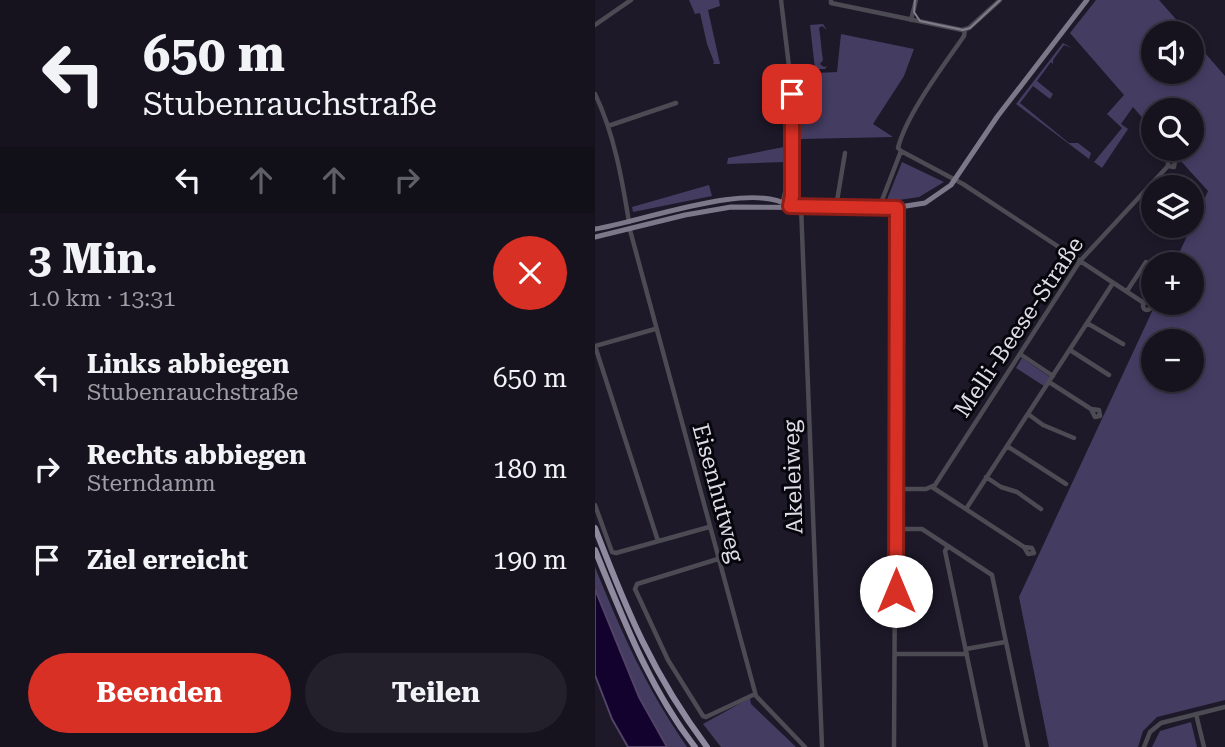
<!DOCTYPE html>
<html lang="de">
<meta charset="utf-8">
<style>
:root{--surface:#16131f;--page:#23202c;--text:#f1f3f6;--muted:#9e9ea4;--line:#35323d;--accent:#d93025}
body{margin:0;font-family:"Roboto Serif",serif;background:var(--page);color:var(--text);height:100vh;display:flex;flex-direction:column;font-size:26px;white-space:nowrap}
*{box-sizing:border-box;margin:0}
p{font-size:23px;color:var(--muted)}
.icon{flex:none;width:38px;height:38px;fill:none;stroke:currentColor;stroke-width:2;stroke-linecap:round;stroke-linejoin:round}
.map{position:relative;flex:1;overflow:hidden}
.details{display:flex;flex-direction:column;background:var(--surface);width:595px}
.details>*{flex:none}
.top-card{background:#16131f;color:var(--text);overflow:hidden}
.controls{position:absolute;left:546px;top:21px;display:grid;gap:14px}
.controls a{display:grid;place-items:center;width:63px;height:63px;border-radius:50%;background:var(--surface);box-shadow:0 4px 10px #0003,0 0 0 2px var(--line);font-size:35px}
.pin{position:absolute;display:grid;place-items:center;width:60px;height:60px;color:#fff;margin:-30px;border-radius:14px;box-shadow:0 4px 10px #0006}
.me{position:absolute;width:77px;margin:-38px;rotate:0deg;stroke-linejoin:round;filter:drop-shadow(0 0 5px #0008)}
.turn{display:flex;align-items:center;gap:24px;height:147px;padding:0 28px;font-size:32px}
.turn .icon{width:91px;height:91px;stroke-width:2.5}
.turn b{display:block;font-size:49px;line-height:60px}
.lanes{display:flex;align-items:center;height:66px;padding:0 28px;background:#0003;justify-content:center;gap:35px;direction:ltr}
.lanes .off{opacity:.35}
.round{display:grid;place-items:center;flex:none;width:74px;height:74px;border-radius:37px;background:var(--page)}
.head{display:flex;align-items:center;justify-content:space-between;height:119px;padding:0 28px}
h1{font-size:42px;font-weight:700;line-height:52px}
.action{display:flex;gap:14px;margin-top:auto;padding:14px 28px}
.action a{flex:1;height:80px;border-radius:42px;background:var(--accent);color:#fff;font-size:28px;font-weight:700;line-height:80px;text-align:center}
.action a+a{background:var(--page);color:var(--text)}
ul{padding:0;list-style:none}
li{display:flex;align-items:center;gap:21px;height:91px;padding:0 28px}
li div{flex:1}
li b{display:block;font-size:26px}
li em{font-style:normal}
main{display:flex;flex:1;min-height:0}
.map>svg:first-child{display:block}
</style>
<main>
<section class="details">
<div class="top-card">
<div class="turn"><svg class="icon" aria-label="left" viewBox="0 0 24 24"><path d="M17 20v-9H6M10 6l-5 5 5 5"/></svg><div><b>650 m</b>Stubenrauchstraße</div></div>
<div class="lanes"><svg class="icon" aria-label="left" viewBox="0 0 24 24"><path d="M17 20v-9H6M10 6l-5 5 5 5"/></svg><svg class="icon off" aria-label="ahead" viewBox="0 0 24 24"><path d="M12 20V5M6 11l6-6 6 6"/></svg><svg class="icon off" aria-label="ahead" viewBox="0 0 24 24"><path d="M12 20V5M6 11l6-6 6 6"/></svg><svg class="icon off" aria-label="right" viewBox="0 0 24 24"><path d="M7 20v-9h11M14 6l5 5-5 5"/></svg></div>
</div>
<div class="head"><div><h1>3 Min.</h1><p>1.0 km · 13:31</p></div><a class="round" style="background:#d93025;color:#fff"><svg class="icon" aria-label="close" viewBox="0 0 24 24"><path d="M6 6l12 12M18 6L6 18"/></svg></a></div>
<ul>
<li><svg class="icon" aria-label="left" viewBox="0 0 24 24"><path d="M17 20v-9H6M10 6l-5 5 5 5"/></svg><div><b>Links abbiegen</b><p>Stubenrauchstraße</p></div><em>650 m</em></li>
<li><svg class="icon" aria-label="right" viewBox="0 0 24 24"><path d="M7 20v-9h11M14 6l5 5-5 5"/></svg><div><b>Rechts abbiegen</b><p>Sterndamm</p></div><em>180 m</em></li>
<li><svg class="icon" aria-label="arrive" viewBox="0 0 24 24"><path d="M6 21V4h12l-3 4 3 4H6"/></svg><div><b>Ziel erreicht</b></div><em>190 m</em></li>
</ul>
<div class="action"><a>Beenden</a><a>Teilen</a></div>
</section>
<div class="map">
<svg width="630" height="747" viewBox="0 0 630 747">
<rect width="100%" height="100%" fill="#1d1929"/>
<path fill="#453c62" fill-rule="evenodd" d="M94 0H124L125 6 113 10 125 64H118L119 62 112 44 105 13 100 14Z
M501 0H564L593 33H558V72H597V38L630 76V700L562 717 548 731 543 747H454L424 597 561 303H597V264H579L613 191 575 149H597V110H558V130L538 107 526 124 533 129 507 168 499 162 527 128 512 114 529 95 475 33ZM558 341H597V380H558Z
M228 24 232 30 227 26 224 28C226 39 226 49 228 60L225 64 229 67 232 66 230 69H220L215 25Z
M246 34 319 49 309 76 278 124 298 137 206 139V96L201 93 200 74 242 72Z
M468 43 477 48 469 45 458 60V64L456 62 442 81 458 94 455 99 438 86 425 103 474 143H483L496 153 494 159 421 104Z
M189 147V162L132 164 133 158Z
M307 162 349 182 324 197 291 202Z
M114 185 117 196 38 212 37 207Z
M427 358 455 377 449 386 421 368Z
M0 567C27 634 51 687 92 747H72L44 698 0 589Z
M155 698 156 704 201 747H126L108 724Z
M596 722 602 747H557L565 731Z"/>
<path fill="#13022d" stroke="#504365" stroke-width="2" d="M0 589 44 697 72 747H33L17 719 0 675Z"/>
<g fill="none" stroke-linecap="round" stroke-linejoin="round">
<path stroke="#4c4a52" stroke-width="4.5" d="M186 0 196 83 197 196 195 206
M236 0V3L367 30 374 28 405 0
M316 20 321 0
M0 25 36 0
M0 94C19 133 27 179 34 222
M13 126 81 103
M306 151 368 184 549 303
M188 201 194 175
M206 206 227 747
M241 207 250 153
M284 208 306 151 303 148C311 115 349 65 369 36L370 30
M35 230 161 696 210 747
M532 291 551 262
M548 306a4 4 0 1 1 8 0a4 4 0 1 1-8 0Z
M492 323 528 344
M0 346 63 541
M0 346 60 329
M475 350 514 375
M425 354 458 376
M454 382 496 409 504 410 505 416 500 417 496 409
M433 414 448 425 479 438
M412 446 471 484
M391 477 406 487 422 492 446 509
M337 487 429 547 437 548 439 553 433 554 429 547
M300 489H331L340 485 485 261 573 166V161L577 159 580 161 579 167 573 166
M0 505 17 552 21 553 114 527
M371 509 518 283
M301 529H327L397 575 433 747
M353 546 350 551 391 747
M123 559 42 584 40 589 73 660 108 716 111 717 160 694
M371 649 410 642
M300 654H372
M601 714 609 747
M299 747 302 208
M549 747 555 732 566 723 630 707"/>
<path stroke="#7c7889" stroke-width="5" d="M0 229C46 222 156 180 194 206
M0 237 90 215 136 207 298 208 330 203 356 185 402 117 492 0"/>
<path stroke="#8f8a9f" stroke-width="6" d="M0 528C32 611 58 675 112 747
M0 550C28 618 54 688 100 747"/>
<path stroke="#807e8b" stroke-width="2" d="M320 0 319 12 325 21 368 30 375 28 405 0"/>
</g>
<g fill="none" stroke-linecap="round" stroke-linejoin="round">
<g stroke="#8d1f18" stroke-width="18">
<path id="route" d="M197 94V196L195 206 302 208 301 591"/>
</g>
<use href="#route" stroke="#d93025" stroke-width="12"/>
</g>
<g text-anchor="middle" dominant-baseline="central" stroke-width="6" stroke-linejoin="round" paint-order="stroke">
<g font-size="23" fill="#dedce7" stroke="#07060c">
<text transform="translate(424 327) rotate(-56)">Melli-Beese-Straße</text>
<text transform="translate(198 477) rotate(-92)">Akeleiweg</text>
<text transform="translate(123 493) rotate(75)">Eisenhutweg</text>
</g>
</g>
</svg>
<div class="controls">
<a><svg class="icon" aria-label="sound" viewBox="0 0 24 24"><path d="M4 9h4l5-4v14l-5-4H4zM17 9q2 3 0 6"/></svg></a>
<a><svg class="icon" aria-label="search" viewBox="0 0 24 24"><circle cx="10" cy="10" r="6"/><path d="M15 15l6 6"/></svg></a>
<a><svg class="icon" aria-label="layers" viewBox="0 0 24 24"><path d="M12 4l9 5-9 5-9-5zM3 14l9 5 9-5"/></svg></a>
<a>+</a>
<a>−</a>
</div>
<div class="pin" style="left:197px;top:94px;background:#d93025"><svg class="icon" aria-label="arrive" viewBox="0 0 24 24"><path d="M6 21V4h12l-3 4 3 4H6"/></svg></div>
<svg class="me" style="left:301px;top:591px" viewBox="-20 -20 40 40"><circle r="19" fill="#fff"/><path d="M0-13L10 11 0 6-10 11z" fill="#d93025"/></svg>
</div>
</main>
